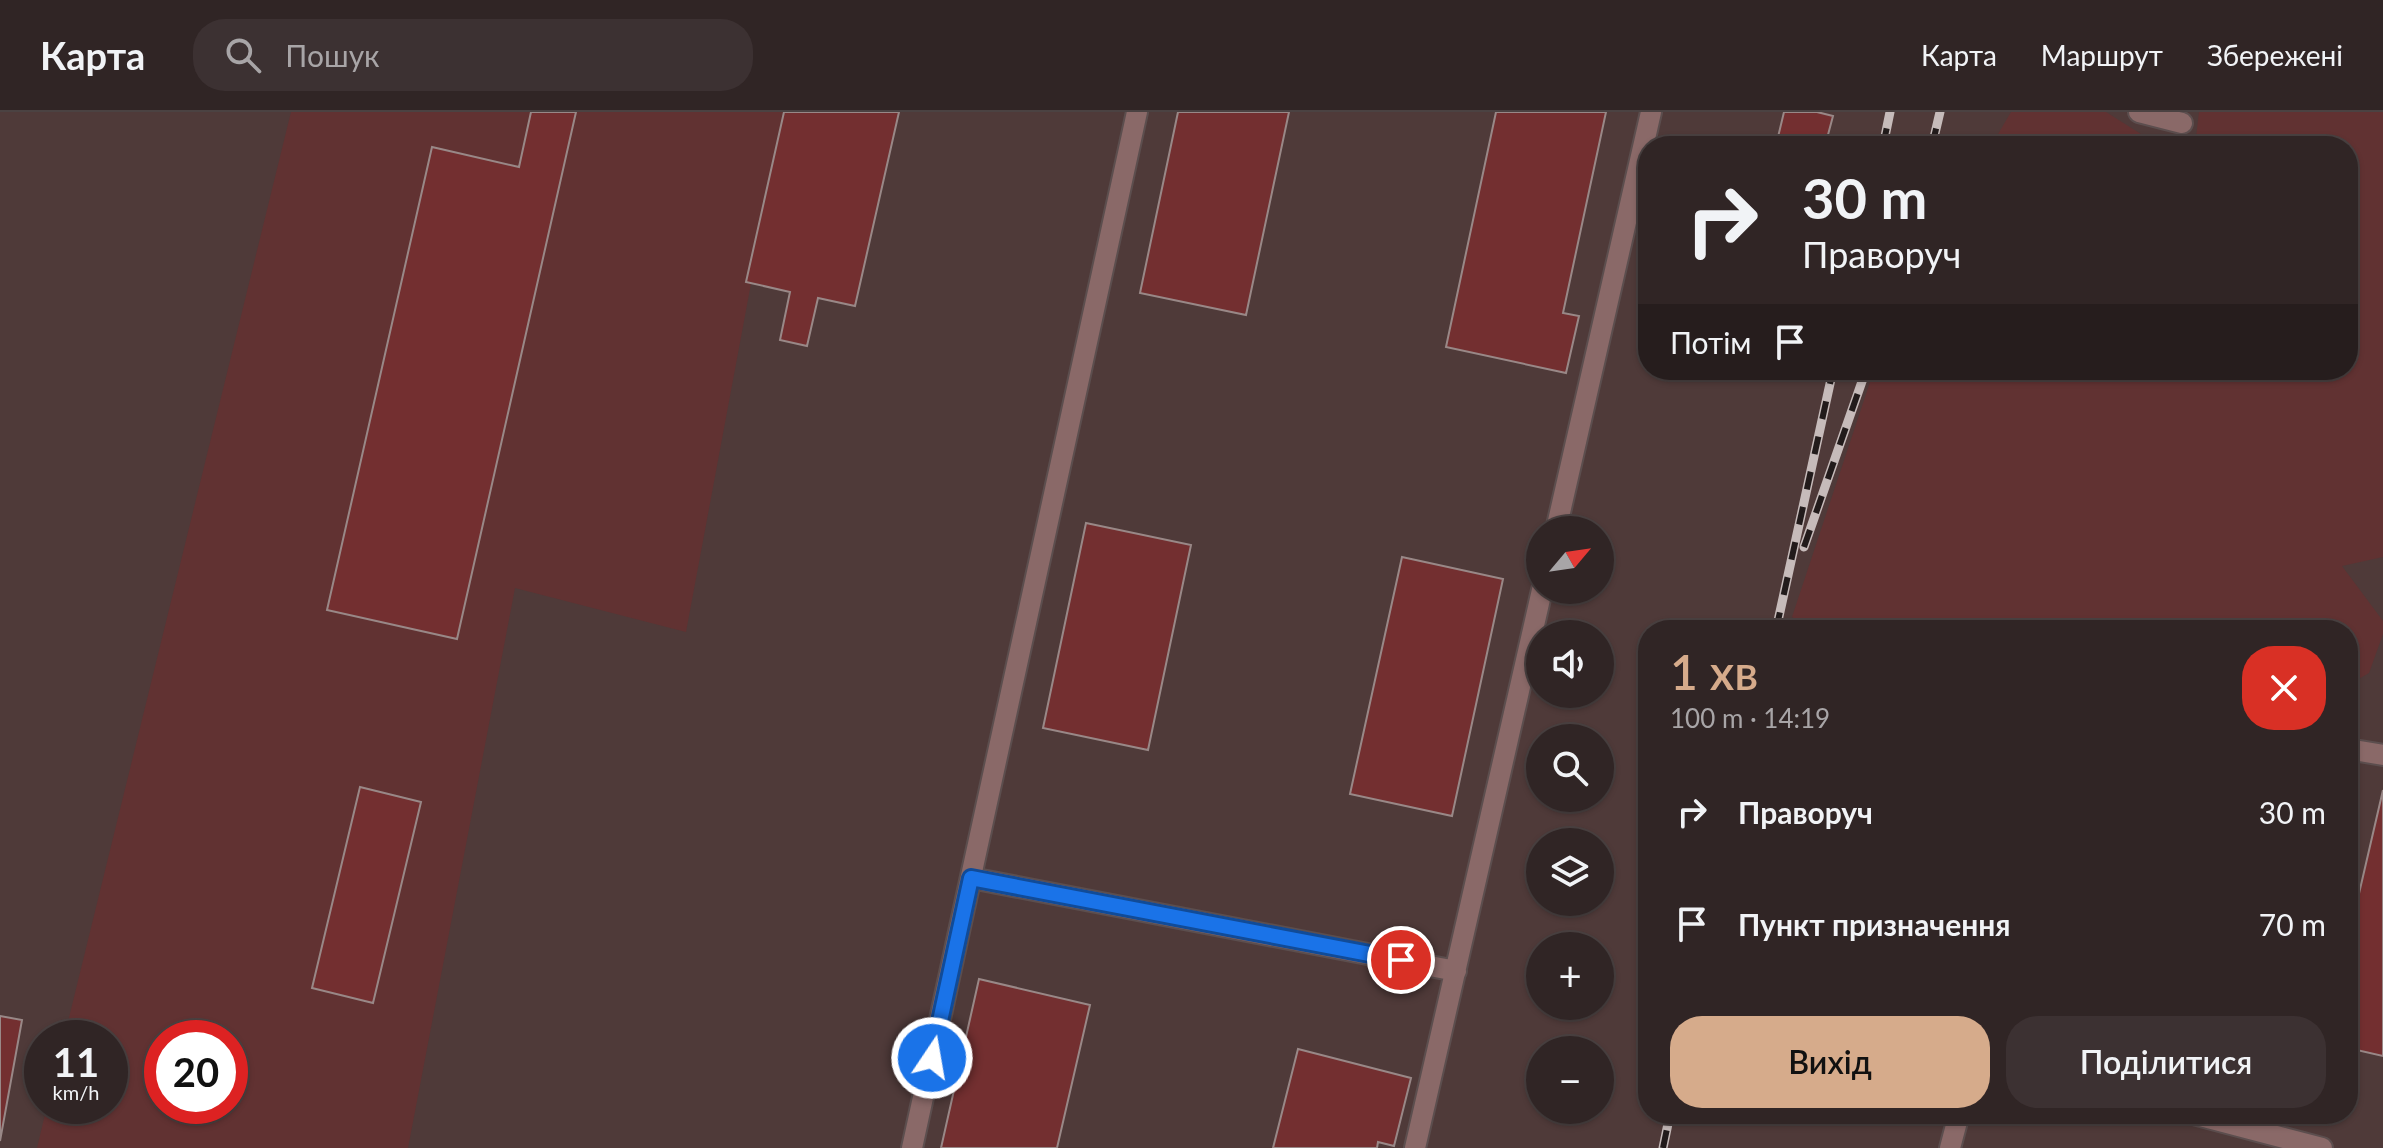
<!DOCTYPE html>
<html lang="uk">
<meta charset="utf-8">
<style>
:root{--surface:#302525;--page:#3c3132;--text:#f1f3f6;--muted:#a8a5a7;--line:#4b4242;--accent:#d6ab8b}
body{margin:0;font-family:Lato,sans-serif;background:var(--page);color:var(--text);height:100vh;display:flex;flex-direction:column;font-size:30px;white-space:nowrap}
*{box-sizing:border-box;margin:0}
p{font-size:26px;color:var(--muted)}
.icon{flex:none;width:44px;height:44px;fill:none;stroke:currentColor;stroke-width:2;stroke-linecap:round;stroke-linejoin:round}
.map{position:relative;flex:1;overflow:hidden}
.side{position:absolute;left:1638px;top:508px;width:720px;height:504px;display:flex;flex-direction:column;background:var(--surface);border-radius:32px;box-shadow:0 2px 6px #0004,0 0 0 2px var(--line)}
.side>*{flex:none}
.guide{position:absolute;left:1638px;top:24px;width:720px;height:244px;border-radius:32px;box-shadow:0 2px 6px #0004,0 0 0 2px var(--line);background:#302525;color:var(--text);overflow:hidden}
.needle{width:52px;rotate:61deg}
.fabs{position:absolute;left:1526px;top:404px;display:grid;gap:16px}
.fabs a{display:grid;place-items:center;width:88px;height:88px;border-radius:50%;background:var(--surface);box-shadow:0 2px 6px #0004,0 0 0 2px var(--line);font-size:40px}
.speed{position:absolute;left:24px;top:908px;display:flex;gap:16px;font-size:40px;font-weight:700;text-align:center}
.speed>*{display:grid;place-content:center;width:104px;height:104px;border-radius:50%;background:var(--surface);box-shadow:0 2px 6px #0004,0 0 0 2px var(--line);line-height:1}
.speed small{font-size:20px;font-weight:400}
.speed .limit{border:12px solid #d22;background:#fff;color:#111}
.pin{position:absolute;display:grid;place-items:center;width:68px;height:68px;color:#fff;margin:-34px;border:4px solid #fff;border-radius:50%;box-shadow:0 2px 8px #0007}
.me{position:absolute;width:88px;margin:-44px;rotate:12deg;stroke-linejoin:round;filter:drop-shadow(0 0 6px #0008)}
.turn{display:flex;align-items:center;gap:28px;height:168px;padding:0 32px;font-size:36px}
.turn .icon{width:104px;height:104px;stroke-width:2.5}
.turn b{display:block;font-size:56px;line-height:68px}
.then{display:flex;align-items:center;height:76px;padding:0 32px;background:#0003;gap:16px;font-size:30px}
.round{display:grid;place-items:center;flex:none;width:84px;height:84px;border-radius:32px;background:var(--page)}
.summary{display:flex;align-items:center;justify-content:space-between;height:136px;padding:0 32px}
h1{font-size:48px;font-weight:600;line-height:60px;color:var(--accent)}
.primary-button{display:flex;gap:16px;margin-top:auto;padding:16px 32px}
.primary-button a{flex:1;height:92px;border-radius:32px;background:var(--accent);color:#111;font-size:32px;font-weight:600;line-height:92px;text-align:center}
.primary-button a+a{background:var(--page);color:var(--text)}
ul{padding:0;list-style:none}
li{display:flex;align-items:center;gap:24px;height:112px;padding:0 32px}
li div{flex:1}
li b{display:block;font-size:30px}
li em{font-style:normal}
header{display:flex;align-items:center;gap:48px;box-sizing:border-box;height:112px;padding:0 40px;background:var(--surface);border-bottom:2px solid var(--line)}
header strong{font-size:38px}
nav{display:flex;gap:44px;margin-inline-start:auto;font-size:28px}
.search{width:560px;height:72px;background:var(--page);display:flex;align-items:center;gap:20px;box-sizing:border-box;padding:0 28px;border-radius:32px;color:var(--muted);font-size:30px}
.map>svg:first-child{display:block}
</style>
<header>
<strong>Карта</strong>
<div class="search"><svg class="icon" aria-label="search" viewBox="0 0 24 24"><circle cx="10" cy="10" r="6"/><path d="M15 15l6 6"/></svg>Пошук</div>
<nav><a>Карта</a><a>Маршрут</a><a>Збережені</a></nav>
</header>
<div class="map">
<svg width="2383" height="1036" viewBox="0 0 2383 1036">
<rect width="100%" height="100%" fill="#403131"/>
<path fill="#4f3a39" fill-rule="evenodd" d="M0 0H2383V1036H0ZM1648 34H2348V258H1648ZM1540 418H1600V478H1540ZM1648 518H2348V1002H1648ZM1540 522H1600V582H1540ZM1540 626H1600V686H1540ZM1540 730H1600V790H1540ZM1540 834H1600V894H1540ZM42 926H110V994H42ZM162 926H230V994H162ZM1540 938H1600V998H1540Z"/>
<path fill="#613232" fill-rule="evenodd" d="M291 0H783L686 520 515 476 408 1036H37L47 994H110V926H64ZM162 926H230V994H162Z
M2011 0H2106L2160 34H1991Z
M2199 0H2383V445L2342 454 2383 509V522L2369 561 2348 573V518H1815L1792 505 1874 258H2348V34H2195Z"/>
<path fill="#732f30" stroke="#998887" stroke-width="2" d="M531 0H576L457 527 327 498 432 35 519 55Z
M784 0H899L855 194 818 186 807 234 780 228 790 180 746 170Z
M1178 0H1289L1246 203 1140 181Z
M1496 0H1606L1563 201 1579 204 1566 261 1446 235Z
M1784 0H1817L1833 4 1825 34H1811L1778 25Z
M1086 411 1191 433 1148 638 1043 616Z
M1402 445 1503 467 1452 704 1350 682Z
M360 675 421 690 373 891 312 876Z
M2383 678V944L2348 936V829Z
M979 867 1090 893 1057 1036H941Z
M0 904 22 908 0 1029Z
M1298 937 1411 966 1394 1034 1378 1030 1377 1036H1273Z"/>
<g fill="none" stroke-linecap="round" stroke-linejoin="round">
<g stroke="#5c4e4e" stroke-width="24">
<path id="service" d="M2139 0 2182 11
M1556 418 1651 0
M2348 637 2383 643
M971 766 1456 859
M2193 1002 2322 1036
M912 1036 1137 0
M1415 1036 1542 478
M1950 1036 1959 1002"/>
</g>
<use href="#service" stroke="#8a6968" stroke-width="20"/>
<g stroke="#c6bbba" stroke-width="9">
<path id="rail" d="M1883 34 1890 0
M1932 34 1940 0
M1804 435 1866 258
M1776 518 1833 258
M1663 1036 1670 1002"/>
</g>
<use href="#rail" stroke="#221b1b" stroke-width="6" stroke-dasharray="18" stroke-linecap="butt"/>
</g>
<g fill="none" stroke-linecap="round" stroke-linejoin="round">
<g stroke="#114b97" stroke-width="20">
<path id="route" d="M932 946 971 766 1401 848"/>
</g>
<use href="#route" stroke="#1a73e8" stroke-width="14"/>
</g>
</svg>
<div class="fabs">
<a><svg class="needle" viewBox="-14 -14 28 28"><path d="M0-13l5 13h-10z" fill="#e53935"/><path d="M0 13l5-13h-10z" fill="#a8a5a7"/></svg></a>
<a><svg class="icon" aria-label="sound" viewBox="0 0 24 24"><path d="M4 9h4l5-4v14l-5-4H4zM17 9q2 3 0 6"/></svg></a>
<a><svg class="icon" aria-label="search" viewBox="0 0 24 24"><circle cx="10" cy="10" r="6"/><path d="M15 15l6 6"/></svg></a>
<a><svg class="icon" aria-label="layers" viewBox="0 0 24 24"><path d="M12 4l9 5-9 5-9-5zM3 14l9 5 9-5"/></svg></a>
<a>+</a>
<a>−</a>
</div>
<div class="speed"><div>11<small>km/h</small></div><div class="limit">20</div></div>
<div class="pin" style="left:1401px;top:848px;background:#d93025"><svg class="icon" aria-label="arrive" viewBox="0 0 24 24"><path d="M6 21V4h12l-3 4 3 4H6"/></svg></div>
<svg class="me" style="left:932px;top:946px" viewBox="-20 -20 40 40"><circle r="17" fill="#1a73e8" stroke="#fff" stroke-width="3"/><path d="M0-11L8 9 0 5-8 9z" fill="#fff"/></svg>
<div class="guide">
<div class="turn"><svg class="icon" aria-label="right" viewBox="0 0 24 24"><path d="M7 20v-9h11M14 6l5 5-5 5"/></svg><div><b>30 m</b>Праворуч</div></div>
<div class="then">Потім<svg class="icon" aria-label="arrive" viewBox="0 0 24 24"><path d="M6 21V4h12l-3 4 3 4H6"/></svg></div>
</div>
<section class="side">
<div class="summary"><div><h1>1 хв</h1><p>100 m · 14:19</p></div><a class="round" style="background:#d93025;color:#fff"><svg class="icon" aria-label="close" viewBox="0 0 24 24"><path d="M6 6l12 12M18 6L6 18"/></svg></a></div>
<ul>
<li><svg class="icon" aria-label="right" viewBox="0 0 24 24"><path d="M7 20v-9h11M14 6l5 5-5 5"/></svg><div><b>Праворуч</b></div><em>30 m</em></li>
<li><svg class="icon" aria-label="arrive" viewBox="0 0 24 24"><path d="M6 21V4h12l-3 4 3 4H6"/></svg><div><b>Пункт призначення</b></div><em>70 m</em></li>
</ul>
<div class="primary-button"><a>Вихід</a><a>Поділитися</a></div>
</section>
</div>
